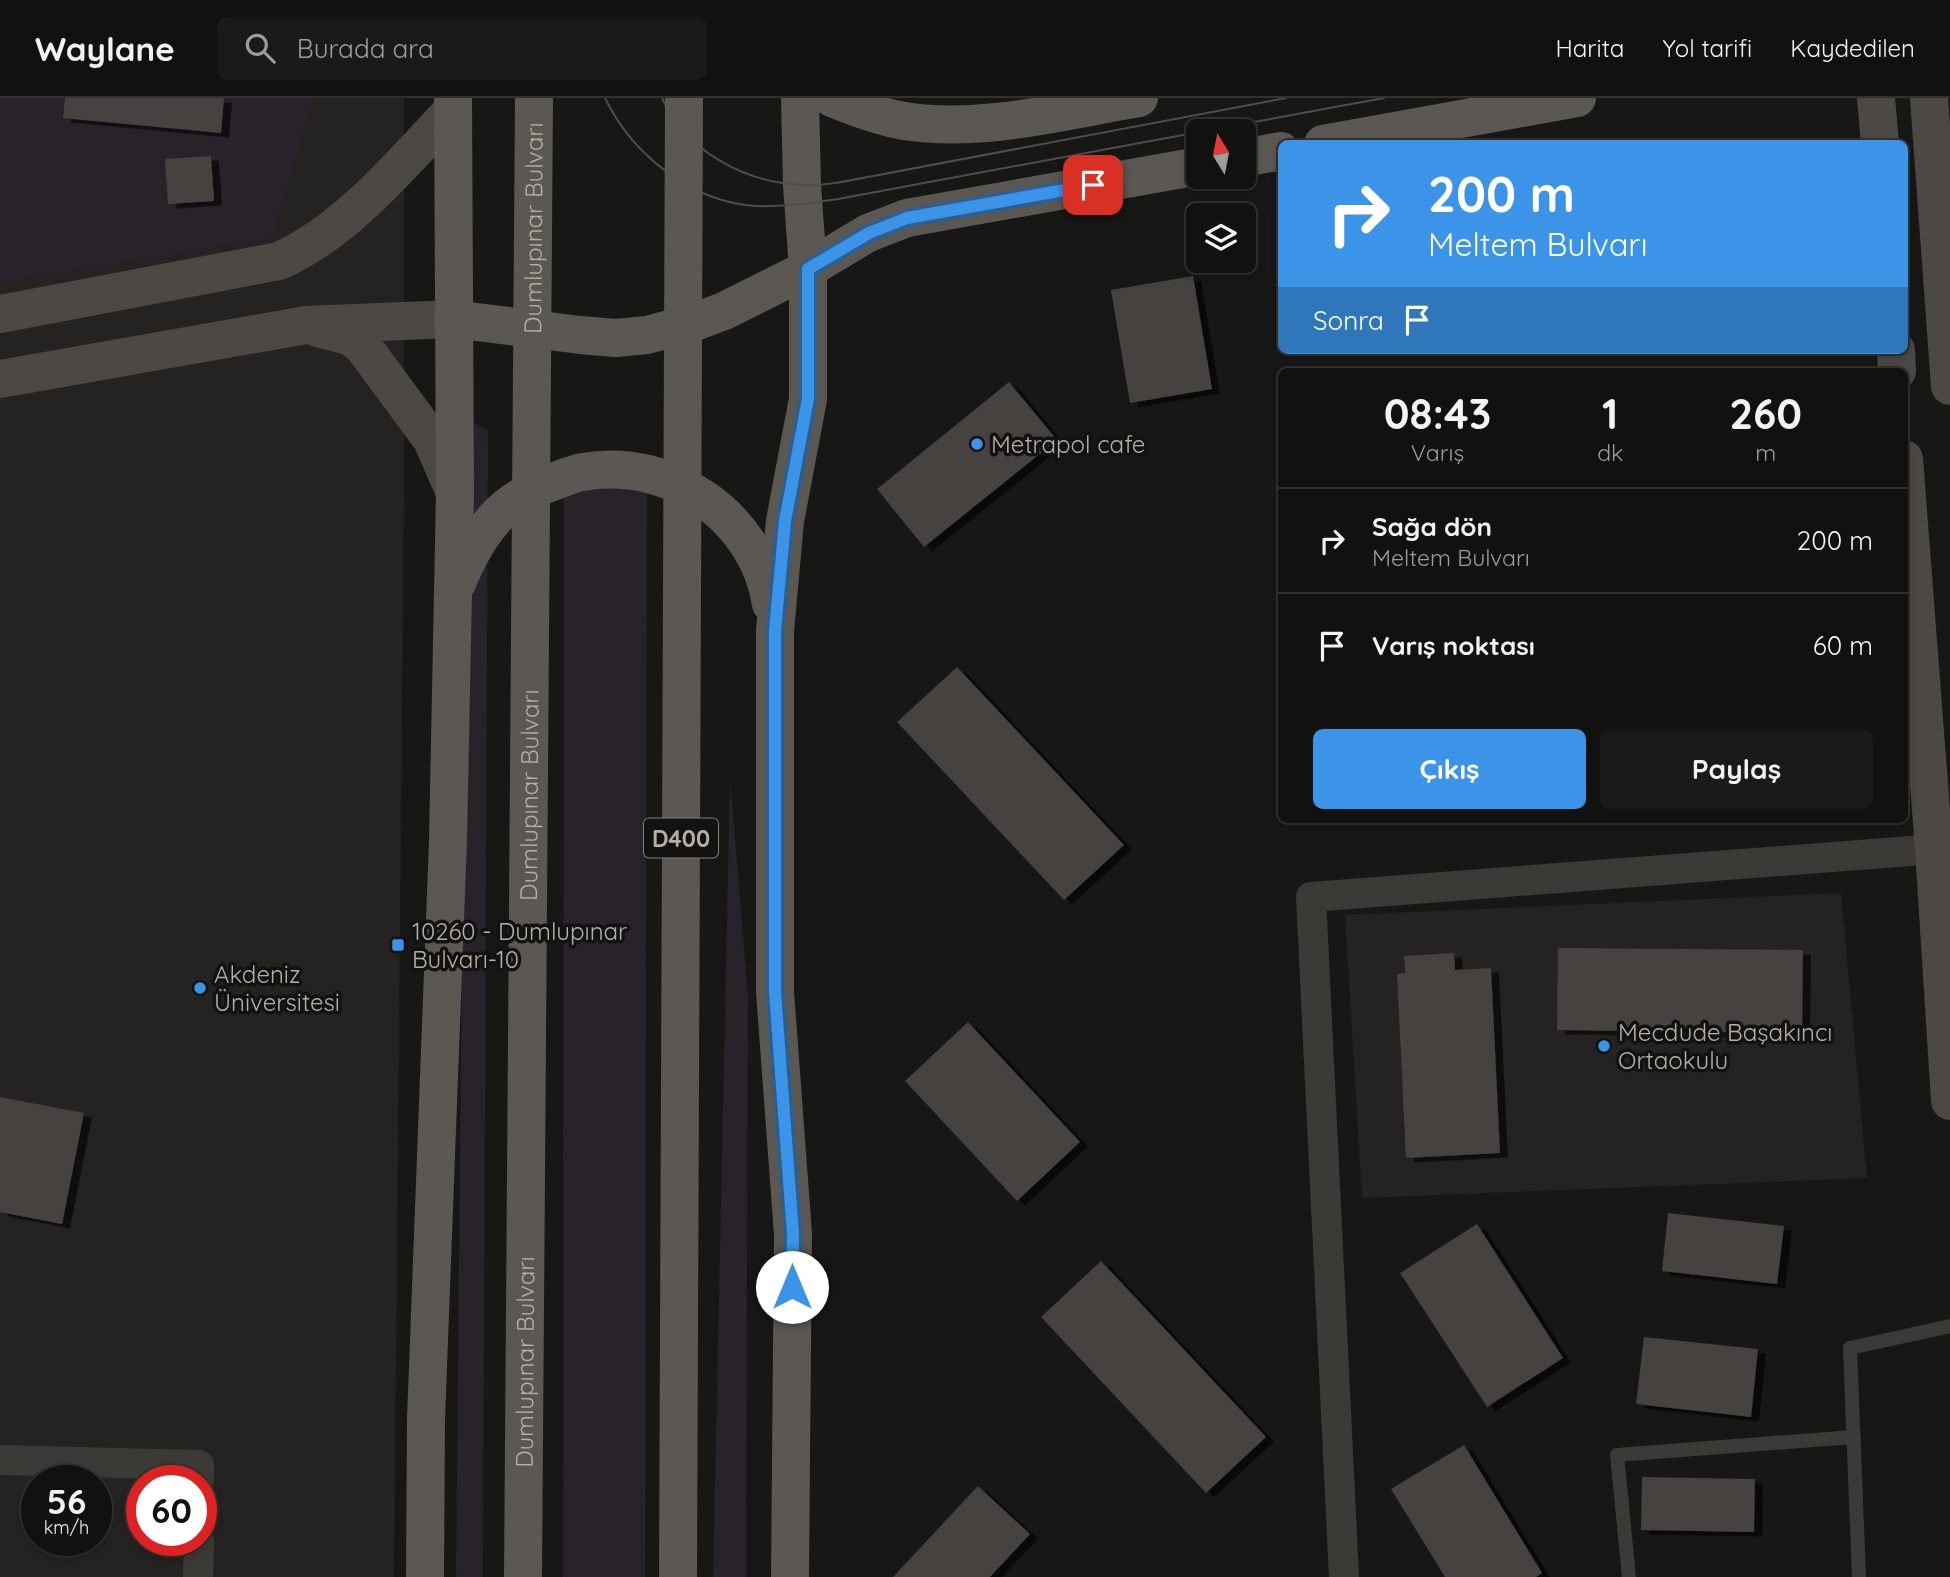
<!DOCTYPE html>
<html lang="tr">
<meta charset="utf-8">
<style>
:root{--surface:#111110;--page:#1a1a19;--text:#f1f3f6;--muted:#9c9d9f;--line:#303130;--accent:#3c94e9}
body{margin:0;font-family:Quicksand,sans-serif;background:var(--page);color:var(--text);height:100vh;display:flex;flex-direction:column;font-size:26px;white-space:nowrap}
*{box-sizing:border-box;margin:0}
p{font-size:23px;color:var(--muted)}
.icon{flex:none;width:38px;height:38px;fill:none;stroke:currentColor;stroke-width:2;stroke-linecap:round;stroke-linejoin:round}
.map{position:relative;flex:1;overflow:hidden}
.side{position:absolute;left:1278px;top:270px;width:630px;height:455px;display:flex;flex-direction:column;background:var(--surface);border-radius:10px;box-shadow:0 4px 10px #0003,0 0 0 2px var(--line)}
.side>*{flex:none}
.hud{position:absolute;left:1278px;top:42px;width:630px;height:214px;border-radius:10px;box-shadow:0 4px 10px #0003,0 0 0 2px var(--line);background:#3c94e9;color:#fff;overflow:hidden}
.needle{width:46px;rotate:350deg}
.controls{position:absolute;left:1186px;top:21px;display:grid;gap:14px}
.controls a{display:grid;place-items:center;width:70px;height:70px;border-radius:10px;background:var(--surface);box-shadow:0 4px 10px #0003,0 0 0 2px var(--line);font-size:35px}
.speed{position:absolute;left:21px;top:1367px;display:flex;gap:14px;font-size:35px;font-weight:700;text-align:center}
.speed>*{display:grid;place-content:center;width:91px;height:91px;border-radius:50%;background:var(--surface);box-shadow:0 4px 10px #0003,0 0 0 2px var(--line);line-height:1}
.speed small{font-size:18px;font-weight:400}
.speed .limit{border:10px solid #d22;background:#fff;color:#111}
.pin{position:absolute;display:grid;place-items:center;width:60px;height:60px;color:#fff;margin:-30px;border-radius:14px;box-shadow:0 4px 10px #0006}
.me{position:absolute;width:77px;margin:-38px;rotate:0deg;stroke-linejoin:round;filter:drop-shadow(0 0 5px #0008)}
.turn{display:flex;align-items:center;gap:24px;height:147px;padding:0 35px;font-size:32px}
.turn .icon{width:91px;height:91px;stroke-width:2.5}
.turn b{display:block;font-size:49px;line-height:60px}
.then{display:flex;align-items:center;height:66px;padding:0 35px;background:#0003;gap:14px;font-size:26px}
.eta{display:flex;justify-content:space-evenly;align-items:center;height:119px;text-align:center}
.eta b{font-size:42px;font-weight:700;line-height:49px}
.cta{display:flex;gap:14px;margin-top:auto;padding:14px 35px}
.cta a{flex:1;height:80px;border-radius:10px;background:var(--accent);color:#fff;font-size:28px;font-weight:700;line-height:80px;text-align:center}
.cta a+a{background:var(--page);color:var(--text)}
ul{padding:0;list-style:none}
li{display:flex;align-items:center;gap:21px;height:105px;padding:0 35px;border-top:2px solid var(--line)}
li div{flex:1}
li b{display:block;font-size:26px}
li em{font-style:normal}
header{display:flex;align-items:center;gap:42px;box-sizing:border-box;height:98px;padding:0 35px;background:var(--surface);border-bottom:2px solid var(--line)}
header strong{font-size:33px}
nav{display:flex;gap:38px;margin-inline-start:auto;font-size:24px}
.search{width:490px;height:63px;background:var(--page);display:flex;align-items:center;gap:18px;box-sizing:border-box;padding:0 24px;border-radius:10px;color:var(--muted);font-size:26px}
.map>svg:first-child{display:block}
</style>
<header>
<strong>Waylane</strong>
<div class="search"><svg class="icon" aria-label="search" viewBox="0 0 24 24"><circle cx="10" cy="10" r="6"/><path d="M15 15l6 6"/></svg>Burada ara</div>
<nav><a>Harita</a><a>Yol tarifi</a><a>Kaydedilen</a></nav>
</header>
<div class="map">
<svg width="1950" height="1479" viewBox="0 0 1950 1479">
<defs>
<filter id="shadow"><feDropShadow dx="8" dy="4.5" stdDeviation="0" flood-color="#0009"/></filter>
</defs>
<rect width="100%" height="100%" fill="#171715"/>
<path fill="#242321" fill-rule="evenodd" d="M0 0H404V398L394 1479H0ZM37 1382H96V1442H37ZM142 1382H201V1442H142Z
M1841 795 1867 1080 1362 1100 1345 817Z"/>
<path fill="#28222a" d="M0 0H314L271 141 0 185Z
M467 320 488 333 483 1479H456Z
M647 388 645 1479H563L564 393Z
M730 679 748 900 746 1479H713Z"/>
<path fill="#44423f" filter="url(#shadow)" d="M65 0H224L221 35 63 20Z
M211 58 214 103 168 106 165 61Z
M1193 178 1212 291 1130 305 1111 192Z
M1009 284 1057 342 924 449 877 391Z
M957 569 1124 747 1064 802 897 624Z
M1558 850 1803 852 1802 935 1557 932Z
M1454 855 1455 872 1491 870 1500 1055 1406 1060 1397 876 1405 875 1404 858Z
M968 924 1080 1044 1017 1103 905 983Z
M0 999 84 1015 62 1126 0 1114Z
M1668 1115 1784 1128 1777 1186 1662 1173Z
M1477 1126 1563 1260 1487 1309 1400 1175Z
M1101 1163 1266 1339 1206 1395 1041 1219Z
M1644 1239 1758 1251 1751 1319 1636 1306Z
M1464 1347 1542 1475 1536 1479H1445L1391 1391Z
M1642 1379 1755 1381 1754 1434 1641 1432Z
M978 1388 1030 1436 990 1479H893Z"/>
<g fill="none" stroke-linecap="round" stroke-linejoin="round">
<path stroke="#3c3a36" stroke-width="14" d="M1629 1479 1617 1357 1853 1339
M1859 1479 1850 1250 1950 1228"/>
<path stroke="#3c3a36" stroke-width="30" d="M0 1362 199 1367V1382
M198 1479 199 1442
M1344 1479 1311 799 1950 750"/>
<path stroke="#4c4945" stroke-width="38" d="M1876 0 1880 46
M1929 0 1950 288
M0 216 279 163C347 133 401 66 453 12
M318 230 349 238 362 247 432 342 455 395
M1896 252 1897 273
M0 281 306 227 453 221
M1904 361 1934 751 1950 1003"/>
<path stroke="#5b5753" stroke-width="38" d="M832 0C855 9 880 19 904 23 982 35 1063 13 1139 0
M1323 46 1577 0
M1244 60 1281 53
M453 221 580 237 616 240 647 237 695 224 724 213 808 171 868 135 907 120 1199 68
M457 485C467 460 479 437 498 417 514 401 537 389 558 382 566 379 575 375 583 374 670 358 758 419 771 506
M425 1479 426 1321 448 742 455 395 453 0
M790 1479 793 1136 775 894V533L785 423 808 301V171L802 87 800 0"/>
<path stroke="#514e4a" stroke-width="2" d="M605 0C632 56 692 105 757 108 784 109 811 105 838 101L1199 34
M662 0C686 53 745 85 803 87 814 88 825 86 836 85L1286 0
M1205 33 1384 0"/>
<g stroke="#5b5753" stroke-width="38">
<path id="s1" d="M523 1479 534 0"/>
<path d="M678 1479 684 0"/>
</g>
</g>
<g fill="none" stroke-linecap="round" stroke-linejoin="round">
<g stroke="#276097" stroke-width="18">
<path id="route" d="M792 1189 793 1136 775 894V533L785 423 808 301V171L869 135 907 120 1093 87"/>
</g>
<use href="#route" stroke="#3c94e9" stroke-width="12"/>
</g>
<g fill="#3c94e9" stroke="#121210" stroke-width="2.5">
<circle cx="977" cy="346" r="7"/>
<rect x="391" y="840" width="14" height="14" rx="3.5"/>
<circle cx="200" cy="890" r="7"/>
<circle cx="1604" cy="948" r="7"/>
</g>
<g text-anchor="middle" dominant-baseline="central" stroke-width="7" stroke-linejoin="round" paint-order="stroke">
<rect fill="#121210" stroke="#85807a" stroke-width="2" x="644" y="720.5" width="74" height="39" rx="5"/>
<g font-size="23" font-weight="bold" fill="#b6afa8">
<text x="681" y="740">D400</text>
</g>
<g font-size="24" fill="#b6afa8" stroke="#121210">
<text stroke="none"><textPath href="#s1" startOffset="1349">Dumlupınar Bulvarı</textPath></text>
<text stroke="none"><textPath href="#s1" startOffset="782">Dumlupınar Bulvarı</textPath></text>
<text stroke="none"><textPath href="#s1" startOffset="215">Dumlupınar Bulvarı</textPath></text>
</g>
<g font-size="24" fill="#b6afa8" stroke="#121210" text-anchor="start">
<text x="991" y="346">Metrapol cafe</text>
<text x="412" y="833">10260 - Dumlupınar<tspan x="412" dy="28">Bulvarı-10</tspan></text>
<text x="214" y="876">Akdeniz<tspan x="214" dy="28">Üniversitesi</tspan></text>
<text x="1618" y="934">Mecdude Başakıncı<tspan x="1618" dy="28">Ortaokulu</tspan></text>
</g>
</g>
</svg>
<div class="controls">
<a><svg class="needle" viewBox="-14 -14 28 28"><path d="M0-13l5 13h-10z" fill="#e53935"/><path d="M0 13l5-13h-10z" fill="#9c9d9f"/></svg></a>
<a><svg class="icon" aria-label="layers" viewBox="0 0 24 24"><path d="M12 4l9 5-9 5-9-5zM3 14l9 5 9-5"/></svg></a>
</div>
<div class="speed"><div>56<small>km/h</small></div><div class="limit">60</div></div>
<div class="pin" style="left:1093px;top:87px;background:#d93025"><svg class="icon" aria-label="arrive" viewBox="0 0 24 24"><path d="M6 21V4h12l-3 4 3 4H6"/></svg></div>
<svg class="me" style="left:792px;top:1189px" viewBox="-20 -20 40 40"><circle r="19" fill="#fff"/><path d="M0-13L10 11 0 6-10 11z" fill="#3c94e9"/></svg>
<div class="hud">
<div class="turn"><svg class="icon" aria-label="right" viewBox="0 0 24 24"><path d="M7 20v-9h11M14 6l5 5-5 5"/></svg><div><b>200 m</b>Meltem Bulvarı</div></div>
<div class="then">Sonra<svg class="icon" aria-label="arrive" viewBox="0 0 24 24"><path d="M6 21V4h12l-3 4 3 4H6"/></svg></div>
</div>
<section class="side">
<div class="eta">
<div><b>08:43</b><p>Varış</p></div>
<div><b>1</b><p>dk</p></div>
<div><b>260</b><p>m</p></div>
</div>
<ul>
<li><svg class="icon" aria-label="right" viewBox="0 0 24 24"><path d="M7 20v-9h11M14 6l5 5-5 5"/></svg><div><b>Sağa dön</b><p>Meltem Bulvarı</p></div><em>200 m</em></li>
<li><svg class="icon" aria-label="arrive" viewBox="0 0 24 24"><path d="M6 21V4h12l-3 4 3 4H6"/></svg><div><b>Varış noktası</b></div><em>60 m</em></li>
</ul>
<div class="cta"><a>Çıkış</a><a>Paylaş</a></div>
</section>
</div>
